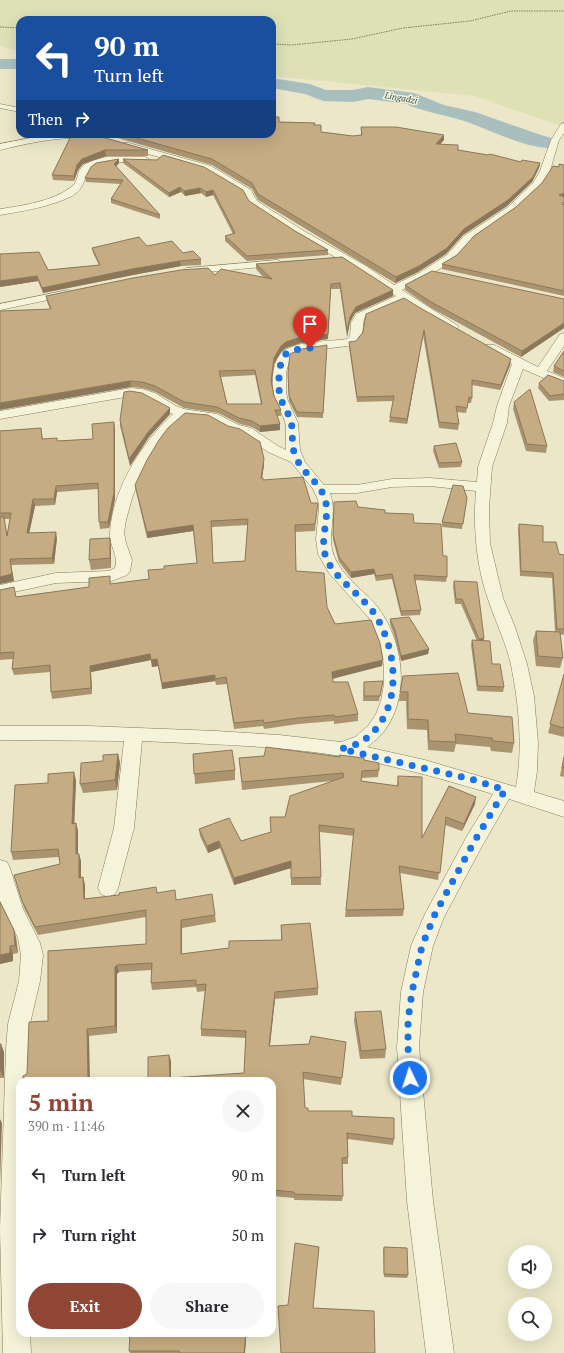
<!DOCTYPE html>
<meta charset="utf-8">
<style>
:root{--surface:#fff;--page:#f7f7f7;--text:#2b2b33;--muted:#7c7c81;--accent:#8f4634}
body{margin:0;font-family:"PT Serif",serif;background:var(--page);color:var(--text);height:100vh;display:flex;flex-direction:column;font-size:15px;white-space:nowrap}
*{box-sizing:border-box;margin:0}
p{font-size:13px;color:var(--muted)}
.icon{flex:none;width:22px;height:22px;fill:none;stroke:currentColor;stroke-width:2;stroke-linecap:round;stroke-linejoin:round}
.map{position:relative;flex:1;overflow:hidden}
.side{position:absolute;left:16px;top:1077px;width:260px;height:260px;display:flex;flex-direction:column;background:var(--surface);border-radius:12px;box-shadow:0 4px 16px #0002}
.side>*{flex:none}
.guide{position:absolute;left:16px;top:16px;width:260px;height:122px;border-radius:12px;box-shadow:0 4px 16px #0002;background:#1a4fa0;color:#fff;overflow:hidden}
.fabs{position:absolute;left:508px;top:1245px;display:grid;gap:8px}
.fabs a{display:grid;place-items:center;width:44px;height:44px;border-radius:50%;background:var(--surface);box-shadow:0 4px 16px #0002;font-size:20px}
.pin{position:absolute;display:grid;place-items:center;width:34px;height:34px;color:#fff;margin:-41px -17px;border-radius:50% 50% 50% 0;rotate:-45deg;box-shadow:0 0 4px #0007}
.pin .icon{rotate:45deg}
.me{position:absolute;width:44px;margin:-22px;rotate:356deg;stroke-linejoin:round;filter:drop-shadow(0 0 3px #0008)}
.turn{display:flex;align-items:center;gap:14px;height:84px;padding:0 12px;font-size:18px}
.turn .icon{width:52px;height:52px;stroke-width:2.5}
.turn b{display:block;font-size:28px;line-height:34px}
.then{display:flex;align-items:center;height:38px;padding:0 12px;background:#0003;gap:8px;font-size:15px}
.round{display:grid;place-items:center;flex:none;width:42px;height:42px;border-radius:21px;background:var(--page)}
.summary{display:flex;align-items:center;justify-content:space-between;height:68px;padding:0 12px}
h1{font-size:24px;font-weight:700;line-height:30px;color:var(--accent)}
.primary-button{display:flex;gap:8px;margin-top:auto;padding:8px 12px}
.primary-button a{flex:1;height:46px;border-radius:24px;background:var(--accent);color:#fff;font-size:16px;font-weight:700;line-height:46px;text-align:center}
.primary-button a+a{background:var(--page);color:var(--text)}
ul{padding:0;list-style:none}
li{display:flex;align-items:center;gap:12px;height:60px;padding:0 12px}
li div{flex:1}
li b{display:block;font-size:15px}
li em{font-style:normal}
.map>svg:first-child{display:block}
</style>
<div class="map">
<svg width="564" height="1353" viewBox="0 0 564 1353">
<rect width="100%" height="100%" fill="#ebe7c8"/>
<path fill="#dee0b6" d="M0 0H564V127L475 96 272 76V20H20V50H15L0 46Z"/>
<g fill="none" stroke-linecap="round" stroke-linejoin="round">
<path fill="#a9bfbd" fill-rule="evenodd" d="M0 59H20V69H0Z
M272 78 310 84 326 90H353L368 87 414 93 444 105 475 112 541 135 555 139 558 143 555 147C533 153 485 127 461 120 444 115 427 112 410 106L408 104 368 99 353 102 323 101 305 94 272 88Z"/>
<g stroke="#857b5f" stroke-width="1">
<path id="minor" d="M0 104 20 108V112L0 108Z
M564 123V133L559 140 550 171 540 187 514 211 472 240 455 259 427 277 402 290 457 325 459 327 457 329H449L403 301 364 318 362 336 355 345 307 351 290 357 286 373V392L288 401 298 423 300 450 305 462 324 485H357L392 479 430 478 477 482 478 467 493 423 497 406 512 364 486 351 484 348 486 345H494L538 367 560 334 564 333V346L547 371 564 378V387L523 369 509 406 507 423 492 467 489 508 490 543 498 577 503 598 515 627 527 664 534 696 538 743 537 771 534 792 564 801V817L509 799 481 848 444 917 433 946 423 992 419 1047 433 1201 454 1353H426L407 1201 397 1047 401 992 411 946 425 914 467 836 493 794C436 777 379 761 321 753 262 745 201 744 142 741L134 828 118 888 115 894 108 897 101 894 98 888 114 828 124 741 0 740V726H88L216 731 279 735 341 742 355 737 368 726 376 714 381 701 384 684V666L381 649 369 618 329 573 318 554 316 539 319 508 318 500 313 489 291 462 268 452 241 434 229 431 209 420 185 417 168 433 158 447 144 470 133 495 126 520 124 533 126 543 132 560 130 571 127 575 112 581 56 583 0 595V585L56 573 109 571 115 568C119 555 109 546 110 533 112 490 142 442 173 414 157 408 149 397 131 396L0 419V411L131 388 142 389 155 393 176 406 184 409 217 414 239 425 251 428 278 446 286 450C285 441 287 431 285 422 283 414 277 407 275 399 271 385 271 356 287 349 305 340 328 342 347 339L350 336 351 323 356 314 396 296 358 270 296 235 250 205 244 194 205 170 123 147 122 145 123 143H129L211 166 251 190 257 201 304 231 366 266 394 285 419 273 447 255 464 236 508 207 533 183 540 171 551 140 561 124ZM430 486 476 491C473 526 476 565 488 599 495 621 506 642 511 665 519 705 523 747 516 787L425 760 367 747C372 743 377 739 381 735 412 699 404 640 376 605 362 589 342 576 334 556 326 536 338 514 330 493H357L392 487Z
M51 134H95L105 136 106 138C101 143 84 138 77 138 51 138 25 144 0 150V144Z
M106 157H145L150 160 145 163C132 163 96 159 89 171 82 182 85 188 72 196 50 207 23 211 0 215V209C21 206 54 201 71 187 77 183 77 177 79 171 84 161 97 160 106 157Z
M278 260 283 263 282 265 187 274 182 271 187 268Z
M68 290 72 291 74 293 72 295 0 310V304Z
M0 860 7 862 10 868 23 909 40 943 43 955 40 981 30 1024 28 1081H20V1333H30L31 1353H3L0 1229 6 1049 8 1024 19 981 21 955 18 938 0 901Z"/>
</g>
<path stroke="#857b5f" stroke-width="1" stroke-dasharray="1.5 1" stroke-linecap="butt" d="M0 27 20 28
M272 44 292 45 352 39 403 28 470 21 511 11H564"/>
<use href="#minor" fill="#f6f3db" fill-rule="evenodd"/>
</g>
<path fill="#aa9470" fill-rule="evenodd" d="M279 122 315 123V125L321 132 353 136 361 135V127L444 135V140L440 144 458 150 521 162 540 163 539 168 532 182 507 206 463 235 446 254 418 272 395 283 258 200 252 189 212 165 104 134H272Z
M71 136 148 150V156H106L83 164 78 170 74 181 53 180 52 175Z
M119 159V163L116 167 160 215V219L111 203V199L121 184 86 182 85 178Z
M123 159 249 201 295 231 328 250V255L247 261 225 241V236L233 234 213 195 206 197 201 193 185 196 181 192 169 197 123 163Z
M559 164 564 165V296L442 269V264L457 255 516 207 542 183 559 167Z
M147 246 183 253 201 259V265L181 266 133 275 43 293 38 281 0 287 48 270 99 265 93 253 92 248Z
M342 257 393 296 355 313 350 322 347 337 340 289H330L328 339 301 343 286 348 281 352 274 364 272 383 274 396 281 410V416H277L280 430 260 432 252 427 240 424 218 413 184 408 155 392 142 388 131 387 50 309 47 302 46 296 215 275 264 278 256 269V264ZM255 375 261 404H227L221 377Z
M405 285 564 299V328L521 357 431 308 405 290Z
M422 309 510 365 500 390 472 385V398L471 403H468L466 413 457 412 459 424 458 430 439 428 423 335 407 424 389 422 393 401 357 402 349 347V342L356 341Z
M327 345 323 418 297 417 289 401 288 373Z
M564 351V377L553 372 554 366Z
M564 381V400L549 401 538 388 539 383Z
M514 402 547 446 546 453 526 451 513 409Z
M170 408V414L149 437 130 466 120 426V420Z
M41 428 43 439 57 441 93 439 115 428V499L109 528 100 529 99 522 98 489 57 492 55 505 35 506 29 533 57 538 54 564 11 565 14 581 0 584V431ZM4 519H10L7 534 5 523Z
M434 446 462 462 461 467 439 468 433 451Z
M264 465 262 478 263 480 311 503 317 509 315 531 295 532 296 571 327 607 335 624 382 666 333 678V682L358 714V721L334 724V721L298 724 264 729 263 726 234 729 227 684 216 685 215 681 162 689 158 666 152 667 151 660 91 672 92 694 52 699 51 692 50 672 14 675 12 669 13 659 0 660V590L16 593V597L111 584 149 579 164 569 197 563 193 531 147 538 136 491 135 485ZM248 525 245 561 213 563 212 527Z
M467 498 462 529 442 527V522Z
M334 502 385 513 414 523 443 556 447 577 446 582 415 580 421 610 420 615 401 616 392 579 376 581 374 574 351 578 339 562 333 540Z
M519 524 559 554 564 555V635L560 634 563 658 560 668 536 666 533 640 536 631 555 632 552 578 520 576 518 529Z
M110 538 111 548V568L91 570 89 560Z
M454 581 484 638V641L492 664 504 687 503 692 477 691 471 645 472 640 477 641 461 604H455L453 586Z
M390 619 429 649 428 654 401 661 394 635 390 624Z
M564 674V737L548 733Z
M403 676 468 713 514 743 512 753 491 751 490 747 456 744 454 752 428 750 427 730 407 729 406 701H399Z
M364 682 382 686 379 701H363Z
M118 754 120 763 117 790 83 793 80 784 103 761Z
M193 754 235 770V780L195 784Z
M564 754V777L560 776Z
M339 755 364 760 379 770 378 777 362 778 361 781 397 786 398 776 422 838 449 786 475 804 462 831 445 825 438 880 400 873 404 909 403 916 345 917 354 836 320 832 321 885H291V868L234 885 220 848 208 853 200 836 199 829 241 841 271 832 270 817H285L332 781 242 790 239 758 339 757Z
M76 780 74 823H76L78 831V854L81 861V877H83L85 885V899L157 893 215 915 216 922 182 928V954L229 948 281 940V925L318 988V995L275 999 270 1046 309 1044 346 1042 341 1085 303 1079 305 1108 308 1111 352 1116 394 1139 393 1145 348 1139V1164H342L343 1196 342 1201 294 1200V1198L272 1196V1081H148L169 1055 171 1061V1078L244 1073 246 1038 201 1036V1029L205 991 197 992 196 987 152 990 151 983 152 970 119 972 117 974V1033L89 1036 27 1074 48 1021V951L146 944V917L38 935 24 908 14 875 60 864 59 857 13 860 11 852 48 783Z
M14 930 16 938 18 953 13 954V961L0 964Z
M355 1012 386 1049 385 1058 360 1059 354 1021Z
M0 1044 4 1052V1078H0Z
M384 1247 408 1275 407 1278 384 1277 383 1250Z
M246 1337 245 1353H130L129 1351Z"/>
<path fill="#8b785b" d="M444 135V140L436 149V144Z
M105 150 106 156 83 164 78 170 74 181V176L77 165 82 159Z
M119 159V163L115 168 114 164Z
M540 163 539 168 532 182 507 206 463 235 446 254 418 272 395 283 396 277Z
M180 187 181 192 169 197V193Z
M200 188 201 193 185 196 184 191Z
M213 190V195L206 197V192Z
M564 193V197L559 195Z
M180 261 181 266 133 275 43 293 42 288 132 269Z
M37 276 38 281 0 287V281Z
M331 284 328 339 301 343 286 348 281 352 274 364 271 386V381L274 358 281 346Z
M393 290V296L355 313 350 322 347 337V331L350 317 356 307Z
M564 323V328L521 357 522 351Z
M424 330 423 335 407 424V419Z
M511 359 510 365 500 390 501 385Z
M130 381 131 387 0 410V403Z
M170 408V414L149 437 130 466 129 459 149 431Z
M114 422 115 428V499L109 528 108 522Z
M280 424V430L260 432V426Z
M264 459V465L261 484V478Z
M56 486 57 492 55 505 54 499Z
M33 499 35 506 28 539 27 533Z
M193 525V531L147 538V532Z
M56 532 57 538 54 564 52 558Z
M110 538 111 548V568L110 558Z
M10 559 14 581 0 584V577Z
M374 569V574L351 578V572Z
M484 638 483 643 478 644 479 639Z
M429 649 428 654 401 661V656Z
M150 654 151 660 91 672 92 694 91 688 90 666Z
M157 659 158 666 152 667 151 660Z
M383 660 382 666 332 679V672Z
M215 675V681L162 689V683Z
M118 754 120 763 117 790 115 780Z
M74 772 76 780 74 831 72 824Z
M476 797 475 804 462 831 464 824Z
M76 823 78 831V862L76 854Z
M219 841 220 848 208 853 207 846Z
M79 854 81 861V885L79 878Z
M291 861V868L234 885V878Z
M83 877 85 885V907L84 899Z
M181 920 182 928V961L181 954Z
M14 930 16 938 18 953 15 945Z
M10 946 13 954V961L0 964V955Z
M117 965 119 972 117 974V1033L115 1026V967Z
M275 992V999L269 1052V1046Z
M87 1029 89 1036 90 1081H88Z
M1 1044 4 1052V1078L0 1070Z
M169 1055 171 1061V1081L170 1078Z
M0 1119 2 1123 0 1184Z
M246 1333V1337L245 1353H244Z"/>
<path fill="#c6ac82" stroke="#8b785b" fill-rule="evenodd" d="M272 117H279V122L315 123 314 125H321V132L353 136 362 135 361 127H396L444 135 436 144 458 145V150L488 155 490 154 521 162 522 160 540 163 533 177 508 200 464 229 447 248 419 266 396 277 258 194 252 183 212 159 122 134H272Z
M71 136H98L148 150H105L82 159 77 165 74 176 52 175Z
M163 155 204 167 243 190 249 201 295 231 328 250 247 256 225 236 235 233 213 190 206 192 200 188 184 191 180 187 169 193 123 159 157 160Z
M119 159 114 164 160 215 111 199 123 180 85 178 91 167 96 163Z
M559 164 564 165V193L559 195 564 197V202L562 204 564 205V291L442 264 457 255 474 236 516 207 542 183 553 166 559 167Z
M139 237 147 246 172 241 183 253 193 251 201 259 180 261 132 269 42 288 37 276 0 281V254L39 252 48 270 100 265 92 248Z
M342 257 393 290 356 307 350 317 347 331 340 283 331 284 328 334 301 337 286 342 281 346 274 358 271 381 274 396 281 410H275L280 424 260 426 252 421 239 418 217 407 184 402 155 386 142 382 130 381 0 403V311L51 309 46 296 133 278 181 270 208 268 215 275 221 269 272 279 256 264ZM255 370 262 404H227L219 371Z
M432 271 564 299V323L522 351 431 302 405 285Z
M404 298 422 309 511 359 501 385 472 380V398L469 397 467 408 456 406 459 424 439 422 424 330 407 419 390 417 394 396 357 397 349 342 356 341 363 332 366 314Z
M327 345 323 413 297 412 289 396 288 373 290 354 302 349Z
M564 351V371L554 366Z
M548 375 564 381V394L550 396 539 383Z
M530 389 547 446 527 444 514 402Z
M130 391 142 393 170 408 149 431 129 459 120 420 124 392Z
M185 413 208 415 228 426 240 429 260 442 264 459 261 478H263V480L303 477 311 503H318L315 524 295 525 296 571 324 573 327 607 335 624 371 620 380 643 383 660 332 672 333 682H348L358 714 335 717 334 715 298 718 264 723 263 720 234 723 226 677 215 679V675L162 683 157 659 151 660 150 654 90 666 91 688 51 692 50 665 12 669 14 652 0 653V590L14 587 16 597 89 587V578L110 576V584L149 579 148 570 164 569V566L197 563 193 525 147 532 135 485 147 460 159 440 168 428ZM248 519 245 561 213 563 211 521Z
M114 422V493L108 522H99L98 483 56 486 54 499H33L27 533 56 532 52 558 10 559 12 574 0 577V517H4L7 536 11 513H0V431L41 428 42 439 57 438V441L93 439 92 424Z
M456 443 462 462 439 463 434 446Z
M453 485 463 486 467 498 463 524 442 522Z
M356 501 358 507 385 510V513L413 514 414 523 441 524 443 556H447V577L414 575 421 610 401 611 392 574 376 576 374 569 351 572 339 557 333 535 334 502Z
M519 524 543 526V542H556L559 554 564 555V629H557L553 573 521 571Z
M110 538V558L89 560 90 539Z
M454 581 477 582 484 638 479 639 462 599H456Z
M409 617 429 649 401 656 395 630 390 619Z
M536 631 560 632 563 658 538 656Z
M472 640 490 641 492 664H500L504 687 478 686Z
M458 673 468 713 512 717 514 743 493 741 492 738 455 734 456 742 429 741 428 720 408 719V692H400L403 676Z
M564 674V728L550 724Z
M383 681 380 696H364V682Z
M266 747 340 757 339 755 364 758V760L379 763V770L362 771 361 781 398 786V776L422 777V838L449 786 476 797 464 824 446 817 440 873 399 866 404 909 346 910 354 829 319 825 321 877 291 878V861L234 878 219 841 207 846 199 829 229 818 241 841 271 832 270 817H285L290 796 344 777 343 773 242 782 239 758 264 756Z
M232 750 235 770 194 774 193 754Z
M118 754 115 780 80 784 81 763 103 761V755Z
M564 758V768H562Z
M74 772 72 824 76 823V854H79V878L83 877 84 899 119 895V893L156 887 157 893 175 890 176 900 212 894 215 915 181 920V954L229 948V941L282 940 281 925 310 923 318 988 275 992 269 1046 309 1044 311 1036 346 1042 342 1078 303 1072 305 1108H308V1111H352V1116L394 1118V1139L347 1133 348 1157 342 1158 343 1196 294 1194V1192L272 1190V1081H148V1057L169 1055 170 1078 244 1073 246 1031 201 1029 206 984 196 985V980L151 983 152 963 117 965 115 967V1026L87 1029 88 1081H23V1076L27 1074 29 1022 48 1021V951L146 944V910L35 927 22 901 14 875 60 864 58 849 11 852 15 785 48 783V774Z
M0 902 14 930 15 945 10 946V953L0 955Z
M381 1011 386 1049 361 1051 355 1012Z
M0 1044H1L0 1068Z
M18 1190H20V1225L18 1226Z
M295 1243 319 1247 313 1308 374 1311 375 1353H281L278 1306 288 1305Z
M384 1247 407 1248 408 1275 384 1274Z
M130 1333H246L244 1353H180L179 1351H129Z"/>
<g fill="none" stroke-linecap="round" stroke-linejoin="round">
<path stroke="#1a73e8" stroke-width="7" stroke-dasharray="0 12.6" d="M310 348C302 349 293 349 286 354 278 359 278 388 280 397 283 406 289 413 291 422 294 434 290 445 296 457 302 473 320 482 325 499 331 520 317 541 328 562 340 583 363 596 376 616 399 654 403 715 361 742 356 745 348 747 341 749L471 779 505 790 474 842 435 914 422 946 412 992 408 1020V1047L410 1078"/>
</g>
<g text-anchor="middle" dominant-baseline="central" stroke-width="3" stroke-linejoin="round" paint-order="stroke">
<g font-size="9" font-style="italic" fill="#325156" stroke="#f3f0d7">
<text transform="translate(401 98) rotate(10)">Lingadzi</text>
</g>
</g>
</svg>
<div class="fabs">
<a><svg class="icon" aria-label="sound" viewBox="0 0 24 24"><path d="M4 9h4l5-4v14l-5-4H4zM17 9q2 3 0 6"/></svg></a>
<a><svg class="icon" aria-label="search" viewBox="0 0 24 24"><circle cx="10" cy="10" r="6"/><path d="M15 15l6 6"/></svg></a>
</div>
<div class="pin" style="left:310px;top:348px;background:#d93025"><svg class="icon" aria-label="arrive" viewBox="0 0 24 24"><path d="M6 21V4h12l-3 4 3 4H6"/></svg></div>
<svg class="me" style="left:410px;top:1078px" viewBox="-20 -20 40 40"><circle r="17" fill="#1a73e8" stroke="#fff" stroke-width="3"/><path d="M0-11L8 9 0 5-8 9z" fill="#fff"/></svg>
<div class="guide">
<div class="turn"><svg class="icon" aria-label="left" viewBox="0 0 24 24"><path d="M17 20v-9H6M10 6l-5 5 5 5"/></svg><div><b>90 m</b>Turn left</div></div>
<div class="then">Then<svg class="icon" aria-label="right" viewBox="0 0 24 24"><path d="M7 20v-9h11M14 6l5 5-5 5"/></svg></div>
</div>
<section class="side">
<div class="summary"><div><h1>5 min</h1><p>390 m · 11:46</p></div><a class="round"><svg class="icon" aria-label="close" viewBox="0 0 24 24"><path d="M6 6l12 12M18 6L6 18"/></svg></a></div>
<ul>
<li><svg class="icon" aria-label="left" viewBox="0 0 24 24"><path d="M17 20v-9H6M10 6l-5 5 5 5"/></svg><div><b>Turn left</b></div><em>90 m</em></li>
<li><svg class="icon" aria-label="right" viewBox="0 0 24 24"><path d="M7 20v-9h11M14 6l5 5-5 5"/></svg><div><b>Turn right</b></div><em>50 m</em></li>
</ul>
<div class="primary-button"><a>Exit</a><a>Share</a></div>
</section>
</div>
